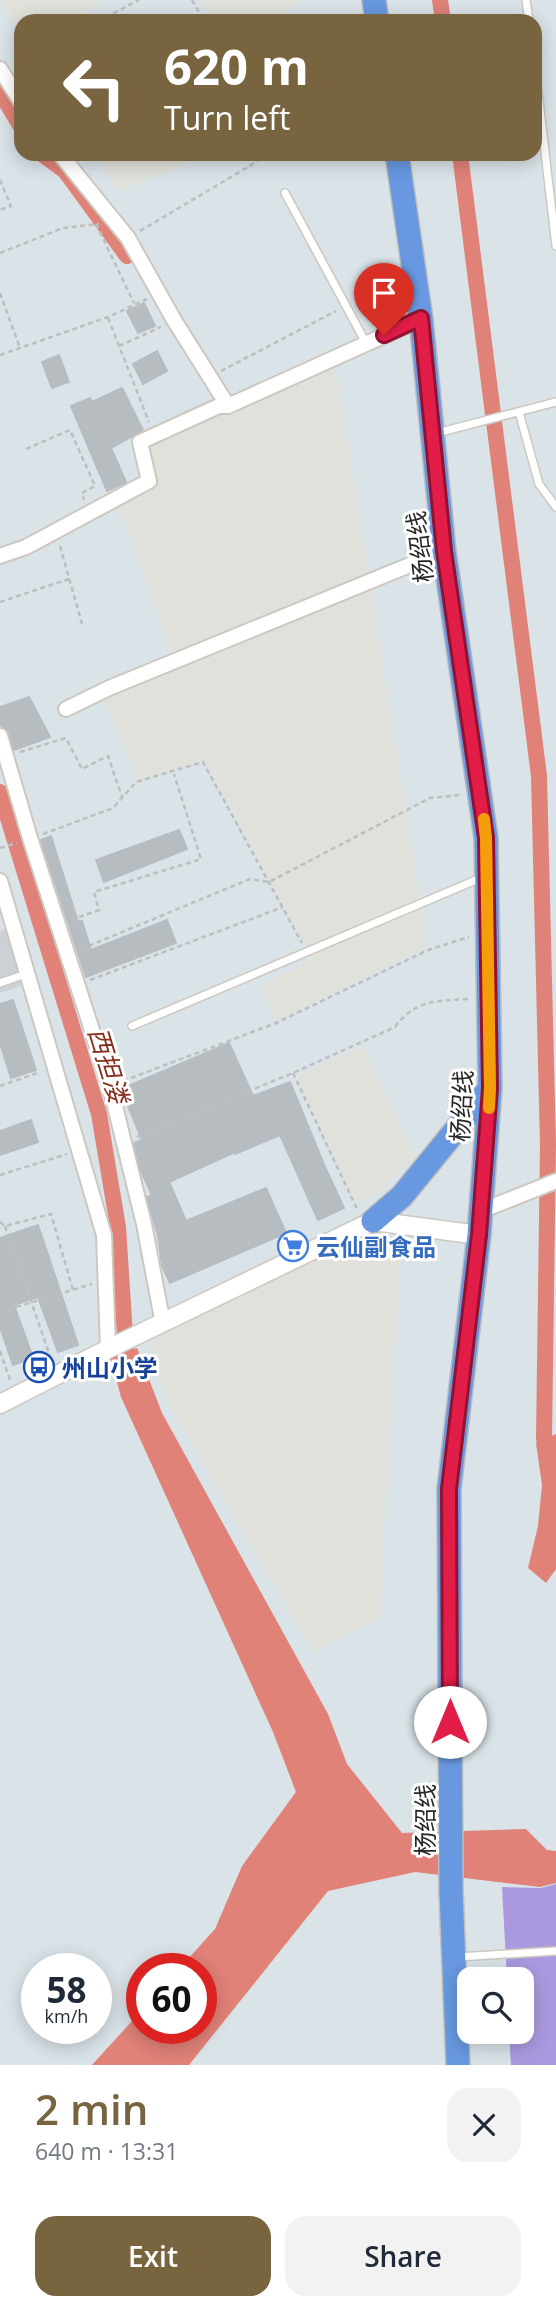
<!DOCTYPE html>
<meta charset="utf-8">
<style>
:root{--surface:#fff;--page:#f2f2f3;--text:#1f2937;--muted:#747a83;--accent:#786540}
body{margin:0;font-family:"Open Sans","Noto Sans SC",sans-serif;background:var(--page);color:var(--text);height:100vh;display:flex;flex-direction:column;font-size:26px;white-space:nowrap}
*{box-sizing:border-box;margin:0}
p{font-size:23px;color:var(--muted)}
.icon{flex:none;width:38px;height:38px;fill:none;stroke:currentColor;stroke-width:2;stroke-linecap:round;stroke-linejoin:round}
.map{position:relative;height:2065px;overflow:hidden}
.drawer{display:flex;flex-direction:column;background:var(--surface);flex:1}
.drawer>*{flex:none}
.banner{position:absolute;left:14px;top:14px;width:528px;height:147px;border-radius:21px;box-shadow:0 4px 18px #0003;background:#786540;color:#fff;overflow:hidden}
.tools{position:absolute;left:457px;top:1967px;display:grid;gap:14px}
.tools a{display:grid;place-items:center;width:77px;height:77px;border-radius:14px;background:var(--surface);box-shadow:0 4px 18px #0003;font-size:35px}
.speed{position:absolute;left:21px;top:1953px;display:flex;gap:14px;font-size:35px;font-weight:700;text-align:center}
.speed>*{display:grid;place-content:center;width:91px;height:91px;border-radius:50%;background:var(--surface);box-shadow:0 4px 18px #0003;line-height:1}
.speed small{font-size:18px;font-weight:400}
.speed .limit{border:10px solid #d22;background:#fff;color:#111}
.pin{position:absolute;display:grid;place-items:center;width:60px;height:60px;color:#fff;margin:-72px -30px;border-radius:50% 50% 50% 0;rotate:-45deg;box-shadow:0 0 7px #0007}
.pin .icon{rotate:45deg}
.me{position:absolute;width:77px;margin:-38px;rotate:0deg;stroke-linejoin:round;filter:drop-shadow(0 0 5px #0008)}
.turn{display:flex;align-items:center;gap:24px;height:147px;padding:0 35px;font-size:32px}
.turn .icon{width:91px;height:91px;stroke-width:2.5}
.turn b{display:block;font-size:49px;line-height:60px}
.round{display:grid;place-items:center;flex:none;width:74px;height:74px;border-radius:21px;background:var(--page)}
.overview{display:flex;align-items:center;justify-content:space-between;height:119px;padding:0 35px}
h1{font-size:42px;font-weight:600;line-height:52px;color:var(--accent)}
.button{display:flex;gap:14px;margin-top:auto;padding:14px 35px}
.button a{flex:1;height:80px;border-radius:21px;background:var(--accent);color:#fff;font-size:28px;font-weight:600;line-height:80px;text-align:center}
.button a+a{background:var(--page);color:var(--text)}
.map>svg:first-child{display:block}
</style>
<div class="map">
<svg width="556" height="2065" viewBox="0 0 556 2065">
<rect width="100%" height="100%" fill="#dae3e8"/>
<path fill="#e1e1db" d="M0 0H105L66 21H21V38Z
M200 0H304L271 21H212Z
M98 154H212L118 191Z
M335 363 427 947 276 1021 260 986 313 960 205 759 138 781 104 699 176 666 118 504 154 484 144 445Z
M363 1046 415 1156 373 1196 355 1201 297 1076Z
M401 1237 379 1618 314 1653 169 1405 148 1343 342 1243Z"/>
<path fill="#ab99e0" d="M556 1884V2065H511L509 2032H522V1979H507L502 1887 541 1888Z"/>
<path fill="#cdd1d5" d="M8 929 26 984 0 993V931Z"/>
<path fill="#e08278" d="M137 1348 162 1413 328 1714 347 1764 402 1833 526 1829 547 1850 556 1851V1883L540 1887 415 1872 328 1891 189 2065H92L142 2010V2028H201V1969H179L215 1929 242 1866 296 1792 273 1732 121 1397 110 1356Z
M556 1434V1569L546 1583 528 1568 538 1526 542 1485 536 1443Z"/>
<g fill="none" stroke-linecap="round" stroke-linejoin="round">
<path stroke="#e08278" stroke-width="16" d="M440 0 443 21
M0 92 21 127
M42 154 65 171 127 256
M460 154 539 776 548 1144 544 1439
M0 792 99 1114 118 1227 126 1351"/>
</g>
<path fill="#b7bcc1" stroke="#b5bcc3" stroke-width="2" d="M144 303 155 326 138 333 127 311Z
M157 351 167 371 143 384 133 364Z
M59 355 69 382 52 388 42 362Z
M122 388 143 430 111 448 126 482 107 491 71 406 90 398 92 402Z
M29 697 50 737 14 750 9 733 0 724V707Z
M179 830 187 849 104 882 96 860Z
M51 836 78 922 82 921 91 950 167 920 176 943 86 977 41 840Z
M13 1000 36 1070 11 1078 0 1043V1004Z
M229 1043 253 1096 290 1082 325 1167 344 1208 318 1220 280 1135 235 1154V1152L169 1182 186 1221 266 1188 286 1233 170 1283 162 1266 158 1236 147 1197 152 1195 140 1169 134 1143 142 1140 121 1089Z
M31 1120 38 1142 0 1155V1131Z
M38 1225 78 1345 58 1352 38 1297 14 1305 33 1358 13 1365 0 1327V1238Z"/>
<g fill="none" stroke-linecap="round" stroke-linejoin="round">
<g stroke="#cdc8bf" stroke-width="10">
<path id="service" d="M526 0 529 21
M536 76 556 246
M285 193 366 343
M519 412 539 484 556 507
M437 433 556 402
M0 983 26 974
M132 1026 483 877
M458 1957 556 1951"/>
</g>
<g stroke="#cdc8bf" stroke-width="18">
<path id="minor" d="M0 69 21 102
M60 154 128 238 174 320 228 406
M0 556 26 547 149 481 140 442 219 406H228L421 319
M66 709 109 688 444 551
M0 736 30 838 110 1086 144 1224 163 1324
M0 881 104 1235 108 1349
M481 1211 556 1181"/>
</g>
<g stroke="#cdc8bf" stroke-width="21">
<path id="tertiary" d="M0 1404 108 1349 373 1221 479 1235"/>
</g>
<g stroke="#bebebe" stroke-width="26">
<path id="primary" d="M374 0 377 21
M397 154 421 319 444 551 486 838 490 1088 479 1235 449 1489 451 1891 458 2065
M373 1221 402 1196 490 1088"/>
</g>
<path stroke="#bebebe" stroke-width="2.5" stroke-dasharray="5 3.5" stroke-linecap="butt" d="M192 0 204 21
M98 21 139 0
M0 180 11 206 0 210
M96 224 134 303
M140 231 258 161 257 154
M0 253 63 228 99 224
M0 293 20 348
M108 318 149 422
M119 346 161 327
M0 355 108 317 147 299
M221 371 336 311
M26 449 70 430 95 486 82 493 84 500
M60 546 82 624
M0 602 69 579
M20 752 66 738 82 769 108 756 122 797
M43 834 113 808 136 782 203 762 302 943
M0 848 17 843
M71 920 99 910 94 892 201 859 174 774
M81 949 250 879 269 882 430 798 460 795
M90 980 283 907
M293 1073 357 1209
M123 1081 276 1023 428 950 469 937
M0 1086 40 1072
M137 1137 293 1073 395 1027C416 999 437 1001 469 999
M0 1175 67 1154
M0 1222 5 1226 51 1214 73 1290
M5 1226 51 1359
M0 1312 92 1284
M0 1351 10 1380"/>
<use href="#service" stroke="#fff" stroke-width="7"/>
<use href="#minor" stroke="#fff" stroke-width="14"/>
<use href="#tertiary" stroke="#fff" stroke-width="18"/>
<use href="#primary" stroke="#6898e0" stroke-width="23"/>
</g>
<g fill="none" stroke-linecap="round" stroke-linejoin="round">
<g stroke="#92132f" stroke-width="18">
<path id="route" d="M384 335 421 318 444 551 486 838 490 1088 479 1235 449 1489 450 1722"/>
</g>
<use href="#route" stroke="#e11d48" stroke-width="12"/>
<path stroke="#f59e0b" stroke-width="12" d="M484 819 486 838 490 1088 489 1108"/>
</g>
<defs>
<g id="supermarket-ring" transform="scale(1.575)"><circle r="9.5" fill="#fff" stroke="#3f7fe0" stroke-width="1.5"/><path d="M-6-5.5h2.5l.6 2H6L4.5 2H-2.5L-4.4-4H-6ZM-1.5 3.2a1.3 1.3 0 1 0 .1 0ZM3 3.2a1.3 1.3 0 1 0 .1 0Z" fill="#3f7fe0"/></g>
<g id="bus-ring" transform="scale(1.575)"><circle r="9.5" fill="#fff" stroke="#1a4fb4" stroke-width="1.5"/><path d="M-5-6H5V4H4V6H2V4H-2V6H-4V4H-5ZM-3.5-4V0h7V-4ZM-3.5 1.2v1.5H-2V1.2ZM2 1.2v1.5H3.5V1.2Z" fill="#1a4fb4"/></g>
</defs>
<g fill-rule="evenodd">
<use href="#supermarket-ring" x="293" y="1246"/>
<use href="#bus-ring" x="39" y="1367"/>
</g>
<g text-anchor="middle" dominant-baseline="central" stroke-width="6" stroke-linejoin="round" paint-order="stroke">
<g font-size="24" fill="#272727" stroke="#fff">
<text transform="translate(419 547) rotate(-97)">杨绍线</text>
<text transform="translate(461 1106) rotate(-87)">杨绍线</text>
<text transform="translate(424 1820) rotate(-90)">杨绍线</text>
</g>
<g font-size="24" font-weight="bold" fill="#366cbe" stroke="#fff" text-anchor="start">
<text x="316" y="1246">云仙副食品</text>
</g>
<g font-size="24" font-weight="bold" fill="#164399" stroke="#fff" text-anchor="start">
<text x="62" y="1367">州山小学</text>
</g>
<g font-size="26" font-style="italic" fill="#872f1c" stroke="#fff">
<text transform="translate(109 1065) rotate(73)">西担溇</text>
</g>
</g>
</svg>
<div class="tools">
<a><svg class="icon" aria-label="search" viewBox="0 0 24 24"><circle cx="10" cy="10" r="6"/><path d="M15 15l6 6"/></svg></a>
</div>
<div class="speed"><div>58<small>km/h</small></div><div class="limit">60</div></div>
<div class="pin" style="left:384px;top:335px;background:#d93025"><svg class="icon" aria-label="arrive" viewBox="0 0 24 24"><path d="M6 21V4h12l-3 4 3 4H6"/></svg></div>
<svg class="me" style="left:450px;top:1722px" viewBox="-20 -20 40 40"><circle r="19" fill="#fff"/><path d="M0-13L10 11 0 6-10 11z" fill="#e11d48"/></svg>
<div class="banner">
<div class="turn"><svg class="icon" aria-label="left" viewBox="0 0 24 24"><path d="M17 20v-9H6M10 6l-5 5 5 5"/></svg><div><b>620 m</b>Turn left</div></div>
</div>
</div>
<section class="drawer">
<div class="overview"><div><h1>2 min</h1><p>640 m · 13:31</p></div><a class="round"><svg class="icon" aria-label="close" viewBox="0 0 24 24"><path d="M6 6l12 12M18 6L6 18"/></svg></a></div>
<div class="button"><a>Exit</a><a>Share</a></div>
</section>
